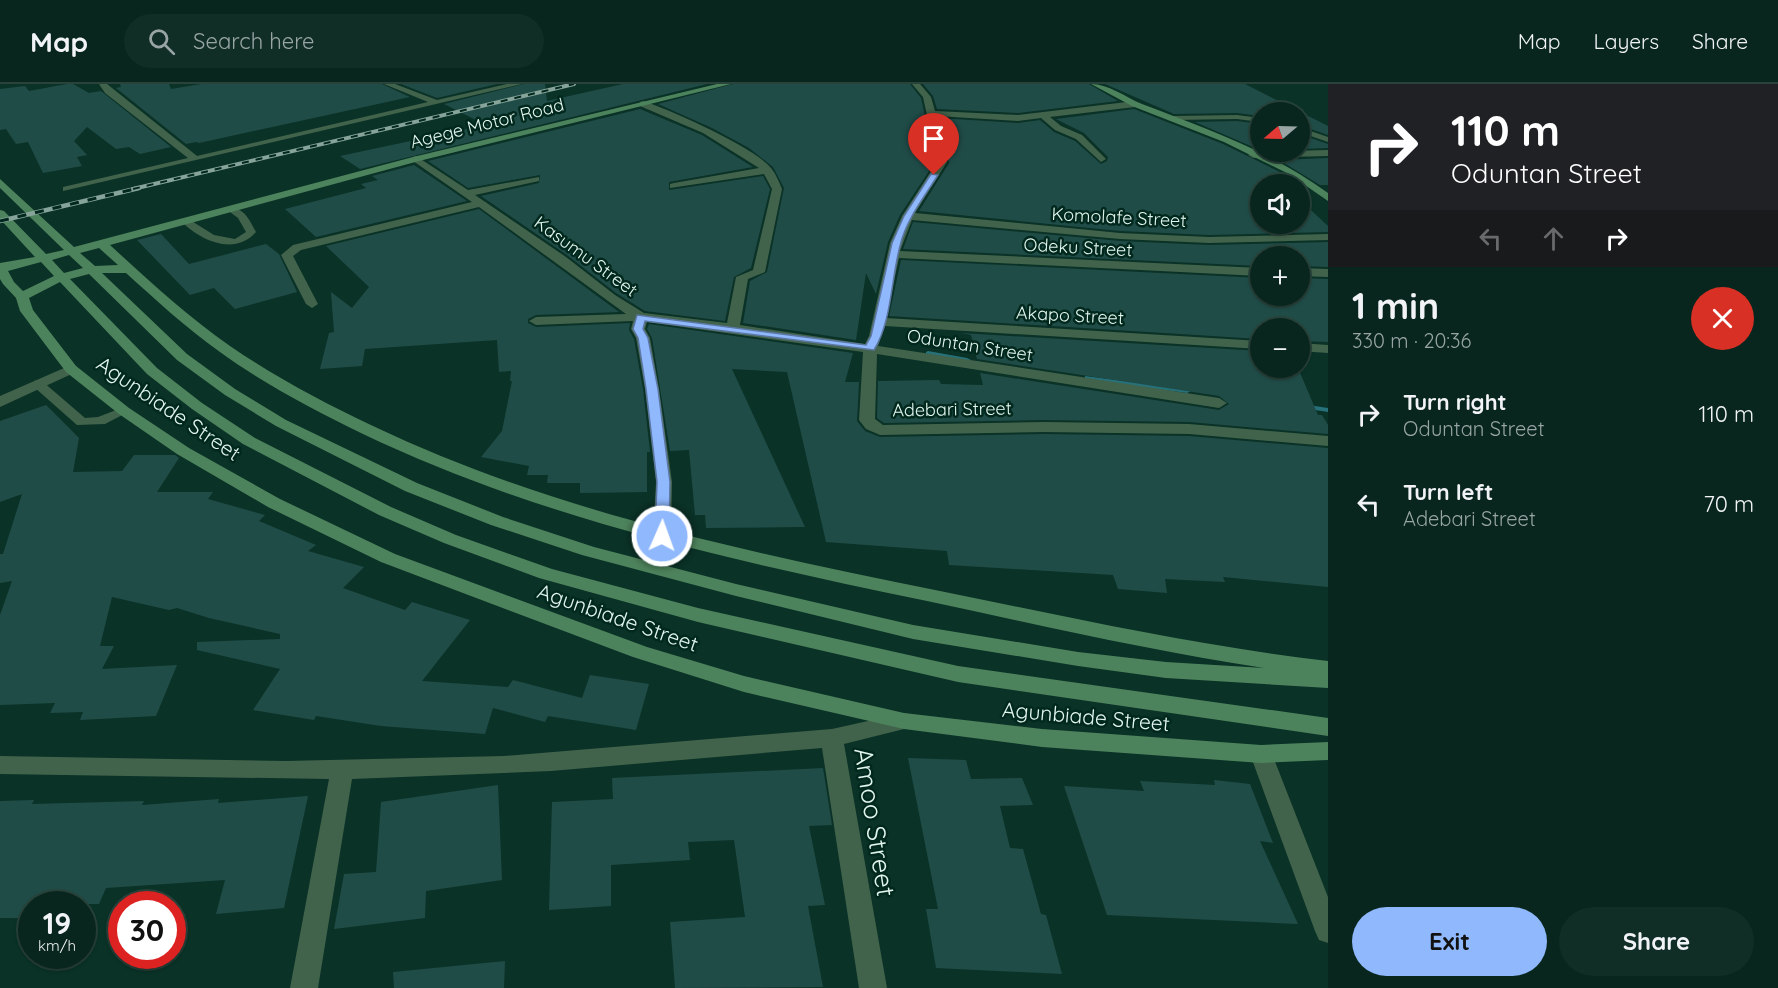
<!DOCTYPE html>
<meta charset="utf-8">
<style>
:root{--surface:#08261d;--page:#112e26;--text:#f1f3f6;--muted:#98a5a4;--line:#29433b;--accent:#8fb8fd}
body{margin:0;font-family:Quicksand,sans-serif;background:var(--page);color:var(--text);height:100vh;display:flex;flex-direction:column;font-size:22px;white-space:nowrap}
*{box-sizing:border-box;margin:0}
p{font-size:20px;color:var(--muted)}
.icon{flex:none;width:33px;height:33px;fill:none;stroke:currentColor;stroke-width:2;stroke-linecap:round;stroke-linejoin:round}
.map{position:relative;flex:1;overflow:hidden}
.details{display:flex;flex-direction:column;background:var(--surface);width:450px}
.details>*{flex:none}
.top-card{background:#202124;color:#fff;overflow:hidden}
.needle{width:39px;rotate:251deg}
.buttons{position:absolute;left:1250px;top:18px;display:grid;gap:12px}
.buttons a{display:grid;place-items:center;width:60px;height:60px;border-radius:50%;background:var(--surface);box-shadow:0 2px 4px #0004,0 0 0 2px var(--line);font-size:30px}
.speed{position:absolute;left:18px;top:807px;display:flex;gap:12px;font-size:30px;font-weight:700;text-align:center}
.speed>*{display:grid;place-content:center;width:78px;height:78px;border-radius:50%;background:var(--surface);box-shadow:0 2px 4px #0004,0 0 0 2px var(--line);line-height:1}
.speed small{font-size:15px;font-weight:400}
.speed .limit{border:9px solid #d22;background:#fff;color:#111}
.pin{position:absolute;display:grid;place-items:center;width:51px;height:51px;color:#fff;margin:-62px -26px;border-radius:50% 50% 50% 0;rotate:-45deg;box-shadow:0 0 6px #0007}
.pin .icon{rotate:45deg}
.me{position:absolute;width:66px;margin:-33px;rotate:2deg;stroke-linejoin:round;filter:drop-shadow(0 0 4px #0008)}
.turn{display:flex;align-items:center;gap:21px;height:126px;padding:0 24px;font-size:27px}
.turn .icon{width:78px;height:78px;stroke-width:2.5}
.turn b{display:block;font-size:42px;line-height:51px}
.lanes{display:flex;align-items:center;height:57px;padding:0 24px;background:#0003;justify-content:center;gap:30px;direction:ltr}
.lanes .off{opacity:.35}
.round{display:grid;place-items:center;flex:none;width:63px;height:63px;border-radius:32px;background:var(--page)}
.headline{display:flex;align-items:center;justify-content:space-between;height:102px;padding:0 24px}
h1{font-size:36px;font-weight:700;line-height:45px}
.primary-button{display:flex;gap:12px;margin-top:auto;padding:12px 24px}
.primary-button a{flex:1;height:69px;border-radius:36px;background:var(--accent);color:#111;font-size:24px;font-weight:700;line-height:69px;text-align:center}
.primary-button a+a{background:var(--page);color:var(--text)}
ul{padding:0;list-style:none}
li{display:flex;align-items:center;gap:18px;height:90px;padding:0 24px}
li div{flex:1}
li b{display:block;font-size:22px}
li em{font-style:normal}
header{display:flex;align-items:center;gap:36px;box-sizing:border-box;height:84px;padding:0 30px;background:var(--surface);border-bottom:2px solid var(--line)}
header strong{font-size:28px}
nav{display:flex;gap:33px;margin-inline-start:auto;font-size:21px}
.search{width:420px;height:54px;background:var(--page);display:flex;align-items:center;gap:15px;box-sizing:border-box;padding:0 21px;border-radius:33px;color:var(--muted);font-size:22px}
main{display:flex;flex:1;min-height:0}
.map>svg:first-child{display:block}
</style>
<header>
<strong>Map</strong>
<div class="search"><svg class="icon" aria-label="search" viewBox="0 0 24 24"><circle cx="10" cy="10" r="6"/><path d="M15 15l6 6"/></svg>Search here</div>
<nav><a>Map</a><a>Layers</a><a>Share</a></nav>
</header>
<main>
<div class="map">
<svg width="1328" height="904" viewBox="0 0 1328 904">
<rect width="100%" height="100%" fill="#0a3227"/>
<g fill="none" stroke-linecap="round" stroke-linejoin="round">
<path fill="#26717a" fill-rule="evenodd" d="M928 267 967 274 971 276 967 278 926 270V268Z
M1085 292 1187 305 1191 307 1187 309 1088 296H1085Z
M1302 320 1328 324V328L1302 324Z"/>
</g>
<path fill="#204c48" d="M67 0H73L89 9 101 7 171 63 140 70 129 63 116 65 87 43 74 57 87 71 77 73 82 82 43 89 28 58 16 60 6 45 0 46V5L25 2 29 7Z
M120 0H169L171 5 201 0H382L410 13 199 59 196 58 186 60 116 4 121 3Z
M401 0H497L437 14Z
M524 0H545L547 17 623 0H707L360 85 340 72 486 41 444 20Z
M733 0H910L921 14 935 78 900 131 888 158 876 210 866 189 856 256 743 239 750 197 767 188 784 104 773 83 749 64 712 44 658 20Z
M923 0H1089L1118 17 1018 29 937 25 933 12Z
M1105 0H1245L1328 42V51L1299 41V28H1260V32L1237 29 1174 30Z
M640 25 702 51 753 83 669 98V106L763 92 770 105 751 184 734 193 725 237 645 227 616 209 567 171 481 112 539 99 540 91 468 104 428 77Z
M1134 25 1223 60 1288 92 1300 100H1260V140H1299V115L1328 142V148L1209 151 1120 147 919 127 949 79 939 34 1018 39 1040 36 1054 48 1075 57 1101 80 1107 77 1108 73 1084 49 1056 35Z
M1237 37 1260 40V66L1195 38Z
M1299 50 1328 60V64L1299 65Z
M1328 74V101H1320L1279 76Z
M414 81 467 117 316 153 285 125 366 104 361 100 378 96 372 92Z
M479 125 619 228 536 231 528 235V239L536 243 630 239 629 246 634 255 643 305 650 368H647V408L580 409V399H547L548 391H527L529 382 481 373 502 347 512 297H510L511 287 499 288 497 256 365 265 362 282 320 285 329 249 334 248 331 208 352 224 369 203 326 162Z
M913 138 1120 157 1209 161 1328 158V183L1299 182V172H1260V182L903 165Z
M161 150 189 180 266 160 279 170 297 208 235 225 214 204 190 211 137 156Z
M901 176 1260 194V212H1299V194L1328 195V258L1299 257V244H1260V255L889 232Z
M649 240 853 269 845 298H859L857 337 865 347 880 353 1044 350 1189 352 1328 364V503L1223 493 1225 498 1165 495 1167 509 1118 505 1113 491 949 481 947 467 826 458 787 288 732 285 805 443 706 444 705 431H695L689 366 670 367 652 254 647 245Z
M960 249 1260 267V284H1298L1318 331H1322L1328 341V350L1189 338 1044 336 884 339 877 334 878 297 939 296 941 300 983 301 980 289 1219 326 1229 320 1219 312 977 275 971 251Z
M46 321 79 354 73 388 122 387 134 371H175L179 374 157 408H213L208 415 265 431 259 437 316 461 308 467 364 483 343 504 405 526 412 518 470 536 422 597 508 603 513 596 582 614 590 591 649 600 636 646 548 632 545 638 493 624 485 650 381 642 316 632 314 636 253 626 280 585 197 566V558L280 555V550L209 534 177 524 169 526 112 513 100 562H114L102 585 177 581 156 632 80 636 83 628 50 629 55 619 0 621V531L12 497 0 499V470H3L22 410 0 418V337Z
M908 674 966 676 971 695 1022 694 1033 721 1000 722 1010 764 1023 765 1041 830 1046 831 1062 890 936 884 926 825H938Z
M823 684 832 741 809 742 825 821 808 822 823 903 675 904 670 838 745 833 734 756 688 758 690 776 611 781V822L549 826 552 718 613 715 612 694Z
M1214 696 1250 700 1273 759 1260 757 1298 840 1107 831 1064 702 1144 707 1140 697 1215 701Z
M498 701 502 796 426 807 425 834 334 845 344 790 376 788 381 718Z
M308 712 284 824 216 830 225 796 106 804 99 820H32V834H0V717L34 716 32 720 144 717 142 721 219 715 218 719Z
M505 877 504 904H394L393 888Z"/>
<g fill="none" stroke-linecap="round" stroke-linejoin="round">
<path fill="#42634b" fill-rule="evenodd" d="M1237 31 1260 34V38L1237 35 1173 36 1169 34 1173 32Z
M1299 43 1328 53V58L1299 48Z
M230 124C244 123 250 137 256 148 235 172 201 157 182 138L190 136 214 151 235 155 246 148 238 134 230 128Z
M38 296 42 297 85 334 98 333 124 323 130 327 105 340 77 341 34 303V297Z"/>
<path fill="#42634b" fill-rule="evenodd" d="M99 0H107L197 72 428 18 384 0H395L437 16 507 0H522L63 107V103L188 74 105 9Z
M912 0H920L931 13 935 27 1018 31 1135 17 1139 20 1135 23 1050 33 1061 42 1082 51 1106 75 1101 78 1076 55 1055 46 1041 34 1018 37 936 32 947 78 915 129 1120 149 1209 153 1328 150V156L1209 159 1120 155 912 136 900 167 1260 184V192L899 174 886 234 1260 257V265L885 242 878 262 1219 314 1227 319 1219 324 877 270 875 335 883 341 1044 338 1189 340 1328 352V362L1189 350 1044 348 880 351 866 345 859 336 863 268 647 238 645 245 650 254 659 305 672 398 671 452 668 456H656L653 452 656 398 645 305 636 254 631 245 633 237 536 241 529 237 536 233 626 230 479 123 301 166 293 172 318 220 312 224 306 220 281 171 293 161 472 118 413 77V73L416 72 468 106 539 93V97L475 111 566 173 615 211 644 229 727 239 736 193 753 186 772 105 764 90 670 104V100L674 99 759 84 703 49 640 22V18L643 17C671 26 754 63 771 84 776 90 779 98 782 105L765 188 748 195 740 241 865 260 869 252 890 159 902 132 937 78 923 13Z
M1328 66V72L1253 74 1248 71 1253 68Z
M1299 184 1328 185V193L1299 192Z
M1299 259 1328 261V269L1299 267Z
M71 281 76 282 78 285 76 288 0 323V312Z
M904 629 912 631 915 637 912 643 844 660 887 904H859L822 664 551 687 352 695 318 904H290L329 695 0 690V672L286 677 504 672 832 645Z
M1261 661 1269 664 1272 670 1328 813V859L1319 856 1315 847 1250 670 1253 664Z"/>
<path fill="#4d835c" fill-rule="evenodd" d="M717 0H731L419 77 110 161C148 196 187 232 230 262 275 293 324 319 373 342 552 427 747 468 940 507 1069 533 1197 562 1328 577V604L1166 594 1078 582 913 555 736 512 582 471 491 441 405 407 276 342 225 311 177 276 89 190 70 195 157 284 202 319 255 354 391 423 456 451 552 485 698 524 958 582 1328 634V652L958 598 698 538 539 494 444 459 379 431 243 360 192 325 147 290 60 198 29 214 33 226 76 282 129 324 189 364 280 415 395 470 647 563 744 592 904 629 1042 645 1261 661 1328 658V676L1261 679 1042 663 904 645 744 608 633 573 381 478 268 423 177 370 119 330 66 288 20 227 16 214 3 200 0 195V179L35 173 0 135V126L4 127 46 170 64 166 0 104V95L74 163 413 73ZM99 164 118 181 95 182 80 169ZM69 171 83 184 64 189 52 176ZM41 178 54 192 23 207 14 198 8 187ZM102 189H126C156 216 186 244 220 268 264 300 314 326 363 350 541 435 735 477 927 517 1039 541 1151 567 1264 584L1166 578 1078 568 913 541 736 500 594 463 503 433 417 399 286 336 235 305 187 270Z
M1091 0C1109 0 1125 13 1142 20 1207 45 1271 67 1328 109V117L1289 90 1224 58 1132 22Z"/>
<g stroke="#87a49a" stroke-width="4">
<path id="rail-far1" d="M133 105 574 0"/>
</g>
<g stroke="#87a49a" stroke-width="4.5">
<path id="rail" d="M0 137 139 104"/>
</g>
<use href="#rail-far1" stroke="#00281d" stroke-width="2" stroke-dasharray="7" stroke-linecap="butt"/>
<use href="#rail" stroke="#00281d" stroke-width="3" stroke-dasharray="9" stroke-linecap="butt"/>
</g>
<path fill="#8fb8fd" stroke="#5d78a4" stroke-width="1.5" d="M931 90 938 91C924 113 906 136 900 162 891 195 892 237 874 266L645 237 643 245 648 254 658 305 670 398 669 452 667 455H657L655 452 657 398 646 305 638 254 633 245 637 231 866 261 871 252 892 159 904 132Z"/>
<g text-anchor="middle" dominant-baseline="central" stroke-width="5" stroke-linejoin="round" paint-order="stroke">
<g font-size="18" fill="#e2f6ee" stroke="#00281d">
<text transform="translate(487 39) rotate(-14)">Agege Motor Road</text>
<text transform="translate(1119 133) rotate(3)">Komolafe Street</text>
<text transform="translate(1078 163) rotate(3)">Odeku Street</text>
<text transform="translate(586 172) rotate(36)">Kasumu Street</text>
<text transform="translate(1070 231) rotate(3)">Akapo Street</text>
<text transform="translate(970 261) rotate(9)">Oduntan Street</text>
<text transform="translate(952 325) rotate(-1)">Adebari Street</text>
</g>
<g font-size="21" fill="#e2f6ee" stroke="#00281d">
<text transform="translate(169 324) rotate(34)">Agunbiade Street</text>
<text transform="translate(618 533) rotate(19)">Agunbiade Street</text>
<text transform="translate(1086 632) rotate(5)">Agunbiade Street</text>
</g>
<g font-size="26" fill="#e2f6ee" stroke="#00281d">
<text transform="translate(875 738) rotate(81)">Amoo Street</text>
</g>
</g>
</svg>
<div class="buttons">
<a><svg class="needle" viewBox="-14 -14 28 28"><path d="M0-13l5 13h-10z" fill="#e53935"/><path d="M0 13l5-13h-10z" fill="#98a5a4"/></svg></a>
<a><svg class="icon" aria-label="sound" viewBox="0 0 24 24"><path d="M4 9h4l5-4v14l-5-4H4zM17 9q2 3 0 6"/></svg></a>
<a>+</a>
<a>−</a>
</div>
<div class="speed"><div>19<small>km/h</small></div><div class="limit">30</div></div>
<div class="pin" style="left:934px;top:91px;background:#d93025"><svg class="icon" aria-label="arrive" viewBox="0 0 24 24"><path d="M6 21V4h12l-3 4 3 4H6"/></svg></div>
<svg class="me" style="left:662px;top:452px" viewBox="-20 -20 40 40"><circle r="17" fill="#8fb8fd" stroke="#fff" stroke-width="3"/><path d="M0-11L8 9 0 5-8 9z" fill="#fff"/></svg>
</div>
<section class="details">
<div class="top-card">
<div class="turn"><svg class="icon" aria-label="right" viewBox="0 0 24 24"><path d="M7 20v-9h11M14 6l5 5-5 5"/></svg><div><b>110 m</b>Oduntan Street</div></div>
<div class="lanes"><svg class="icon off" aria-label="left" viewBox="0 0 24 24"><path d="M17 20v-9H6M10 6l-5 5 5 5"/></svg><svg class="icon off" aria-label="ahead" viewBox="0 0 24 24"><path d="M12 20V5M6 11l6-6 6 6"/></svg><svg class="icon" aria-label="right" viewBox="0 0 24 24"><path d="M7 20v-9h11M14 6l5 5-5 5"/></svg></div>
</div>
<div class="headline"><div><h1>1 min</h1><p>330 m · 20:36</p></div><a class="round" style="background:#d93025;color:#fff"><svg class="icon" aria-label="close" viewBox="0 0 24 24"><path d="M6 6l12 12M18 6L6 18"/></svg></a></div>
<ul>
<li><svg class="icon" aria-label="right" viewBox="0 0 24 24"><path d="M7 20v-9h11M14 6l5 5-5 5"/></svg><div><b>Turn right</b><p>Oduntan Street</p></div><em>110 m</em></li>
<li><svg class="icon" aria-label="left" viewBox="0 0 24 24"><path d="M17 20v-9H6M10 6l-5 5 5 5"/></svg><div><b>Turn left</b><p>Adebari Street</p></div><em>70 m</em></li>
</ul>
<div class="primary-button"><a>Exit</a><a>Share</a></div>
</section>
</main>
